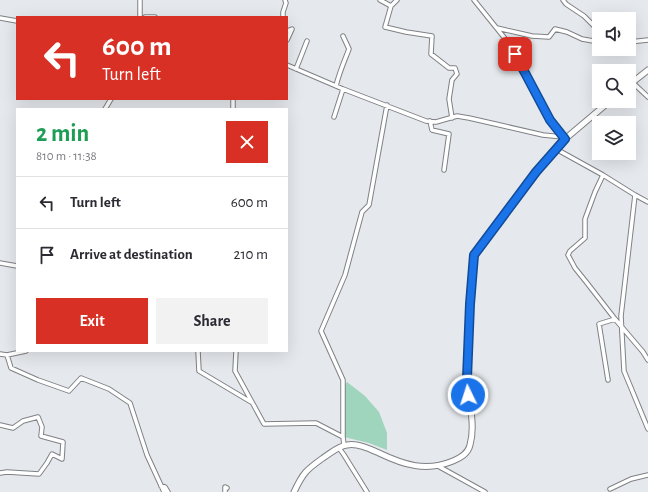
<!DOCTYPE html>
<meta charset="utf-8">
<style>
:root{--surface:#fff;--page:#f2f2f3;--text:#2b2b33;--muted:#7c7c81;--line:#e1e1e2;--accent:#d93025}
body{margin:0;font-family:"Alegreya Sans",sans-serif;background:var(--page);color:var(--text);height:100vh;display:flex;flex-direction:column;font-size:15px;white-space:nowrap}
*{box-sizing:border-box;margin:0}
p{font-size:13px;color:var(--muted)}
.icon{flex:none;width:22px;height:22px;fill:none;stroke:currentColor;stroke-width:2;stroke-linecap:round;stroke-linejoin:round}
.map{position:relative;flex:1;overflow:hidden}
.details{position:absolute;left:16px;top:108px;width:272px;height:244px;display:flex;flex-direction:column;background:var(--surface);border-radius:0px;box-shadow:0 4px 16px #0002}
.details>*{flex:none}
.guide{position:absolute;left:16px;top:16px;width:272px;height:84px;border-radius:0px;box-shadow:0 4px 16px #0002;background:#d93025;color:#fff;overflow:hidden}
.buttons{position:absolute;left:592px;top:12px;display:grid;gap:8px}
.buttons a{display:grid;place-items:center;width:44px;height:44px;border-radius:0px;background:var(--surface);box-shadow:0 4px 16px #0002;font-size:20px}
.pin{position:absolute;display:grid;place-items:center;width:34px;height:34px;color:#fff;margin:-17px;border-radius:8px;box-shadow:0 2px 6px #0006}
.me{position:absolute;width:44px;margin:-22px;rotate:356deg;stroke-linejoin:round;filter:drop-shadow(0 0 3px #0008)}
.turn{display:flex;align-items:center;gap:14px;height:84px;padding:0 20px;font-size:18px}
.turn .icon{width:52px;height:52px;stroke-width:2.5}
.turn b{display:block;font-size:28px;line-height:34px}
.round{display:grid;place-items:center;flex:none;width:42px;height:42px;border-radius:0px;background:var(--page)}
.headline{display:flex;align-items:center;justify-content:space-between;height:68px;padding:0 20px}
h1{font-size:24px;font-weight:700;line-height:30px;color:#1e9e55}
.primary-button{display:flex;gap:8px;margin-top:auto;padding:8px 20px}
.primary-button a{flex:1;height:46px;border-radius:0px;background:var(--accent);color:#fff;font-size:16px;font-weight:700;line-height:46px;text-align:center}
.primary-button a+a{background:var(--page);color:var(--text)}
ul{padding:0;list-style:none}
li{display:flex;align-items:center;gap:12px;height:52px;padding:0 20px;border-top:1px solid var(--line)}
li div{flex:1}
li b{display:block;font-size:15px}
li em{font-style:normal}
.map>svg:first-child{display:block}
</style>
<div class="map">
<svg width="648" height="492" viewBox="0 0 648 492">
<rect width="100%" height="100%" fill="#e5e8ec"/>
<path fill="#9ed5bc" d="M347 382 365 396 379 412 387 433V450L369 443 344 437 345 385Z"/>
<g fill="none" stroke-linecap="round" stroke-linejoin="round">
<g stroke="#7f8285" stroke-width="5.5">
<path id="street" d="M380 0 391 6
M397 0 391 6 385 27 406 32 432 36 431 54 449 68H455L457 74 452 80 449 99 452 118
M474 0 507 41 550 120 563 137
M563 0 566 4 584 16 599 31
M140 17V0
M145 17H155
M283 17V12L286 3 285 0
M0 18 17 21
M497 28 532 36 549 37 555 29 567 32 582 39 599 42
M287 31 292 29 287 40
M629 42 648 40
M287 65 343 89 426 121 436 122 457 116 469 118 491 123 543 135 563 137
M296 69 307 41
M632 82 648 97
M336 86C339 73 344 62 349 49L343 36
M233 99V109
M105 109 111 99
M334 117 343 89
M430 121 432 130 449 134 444 170
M556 149 603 175 635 195 621 316 624 371 648 429
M603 175 595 192 585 219V238L570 251 568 255 575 268 587 283 615 319 643 352 648 360
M635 195 648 202
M0 263 17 266
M198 351 199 371 251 402
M236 351 235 371 264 424 316 423 343 437
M0 354 7 355 26 351
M7 355 11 368 38 380 69 391 81 378 109 389 130 403 147 455 164 492
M608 380 599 324 615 319
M0 425 13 428 23 421 38 417 42 427 41 436 63 442 62 459 52 454 47 463 39 474 7 472 0 473
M344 445 343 437V380L321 331 345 275 362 212 369 205 387 105
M339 448 344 455 367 492
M438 466 485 492
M161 486 165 487 168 492
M610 489 631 479 648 475
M225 492V487L227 488"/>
</g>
<g stroke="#7f8285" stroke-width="7">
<path id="secondary" d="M629 85 648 70
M294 492C303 473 306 470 323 458 331 453 338 446 347 445 358 443 370 449 379 453 404 465 426 472 453 461 460 458 468 454 470 445 476 424 468 400 467 378L470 291 475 255 536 172 565 139 610 101"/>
</g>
<use href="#street" stroke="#fff" stroke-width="3.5"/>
<use href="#secondary" stroke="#fff" stroke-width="5"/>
</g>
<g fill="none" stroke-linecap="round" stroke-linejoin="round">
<g stroke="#114b97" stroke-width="10">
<path id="route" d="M468 395 467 378 470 304 474 255 536 172 565 139 550 120 515 54"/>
</g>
<use href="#route" stroke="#1a73e8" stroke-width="7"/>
</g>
</svg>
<div class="buttons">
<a><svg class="icon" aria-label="sound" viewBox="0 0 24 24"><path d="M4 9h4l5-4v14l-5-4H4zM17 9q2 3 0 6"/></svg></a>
<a><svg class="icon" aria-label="search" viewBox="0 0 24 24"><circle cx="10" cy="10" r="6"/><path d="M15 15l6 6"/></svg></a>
<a><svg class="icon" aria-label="layers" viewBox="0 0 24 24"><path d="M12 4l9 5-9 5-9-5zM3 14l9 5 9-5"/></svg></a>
</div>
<div class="pin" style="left:515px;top:54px;background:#d93025"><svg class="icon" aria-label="arrive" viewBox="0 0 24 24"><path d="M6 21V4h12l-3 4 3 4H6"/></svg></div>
<svg class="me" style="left:468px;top:395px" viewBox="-20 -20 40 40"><circle r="17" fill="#1a73e8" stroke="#fff" stroke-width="3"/><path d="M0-11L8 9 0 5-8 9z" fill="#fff"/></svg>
<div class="guide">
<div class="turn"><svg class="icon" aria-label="left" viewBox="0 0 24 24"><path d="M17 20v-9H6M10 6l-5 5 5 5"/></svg><div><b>600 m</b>Turn left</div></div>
</div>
<section class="details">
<div class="headline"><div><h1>2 min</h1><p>810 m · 11:38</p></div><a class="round" style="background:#d93025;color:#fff"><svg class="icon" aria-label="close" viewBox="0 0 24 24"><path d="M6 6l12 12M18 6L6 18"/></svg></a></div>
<ul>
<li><svg class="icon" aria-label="left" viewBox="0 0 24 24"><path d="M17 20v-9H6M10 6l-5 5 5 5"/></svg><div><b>Turn left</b></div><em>600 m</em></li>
<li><svg class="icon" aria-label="arrive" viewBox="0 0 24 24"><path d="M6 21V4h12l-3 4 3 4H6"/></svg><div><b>Arrive at destination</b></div><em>210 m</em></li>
</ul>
<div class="primary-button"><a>Exit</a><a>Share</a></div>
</section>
</div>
